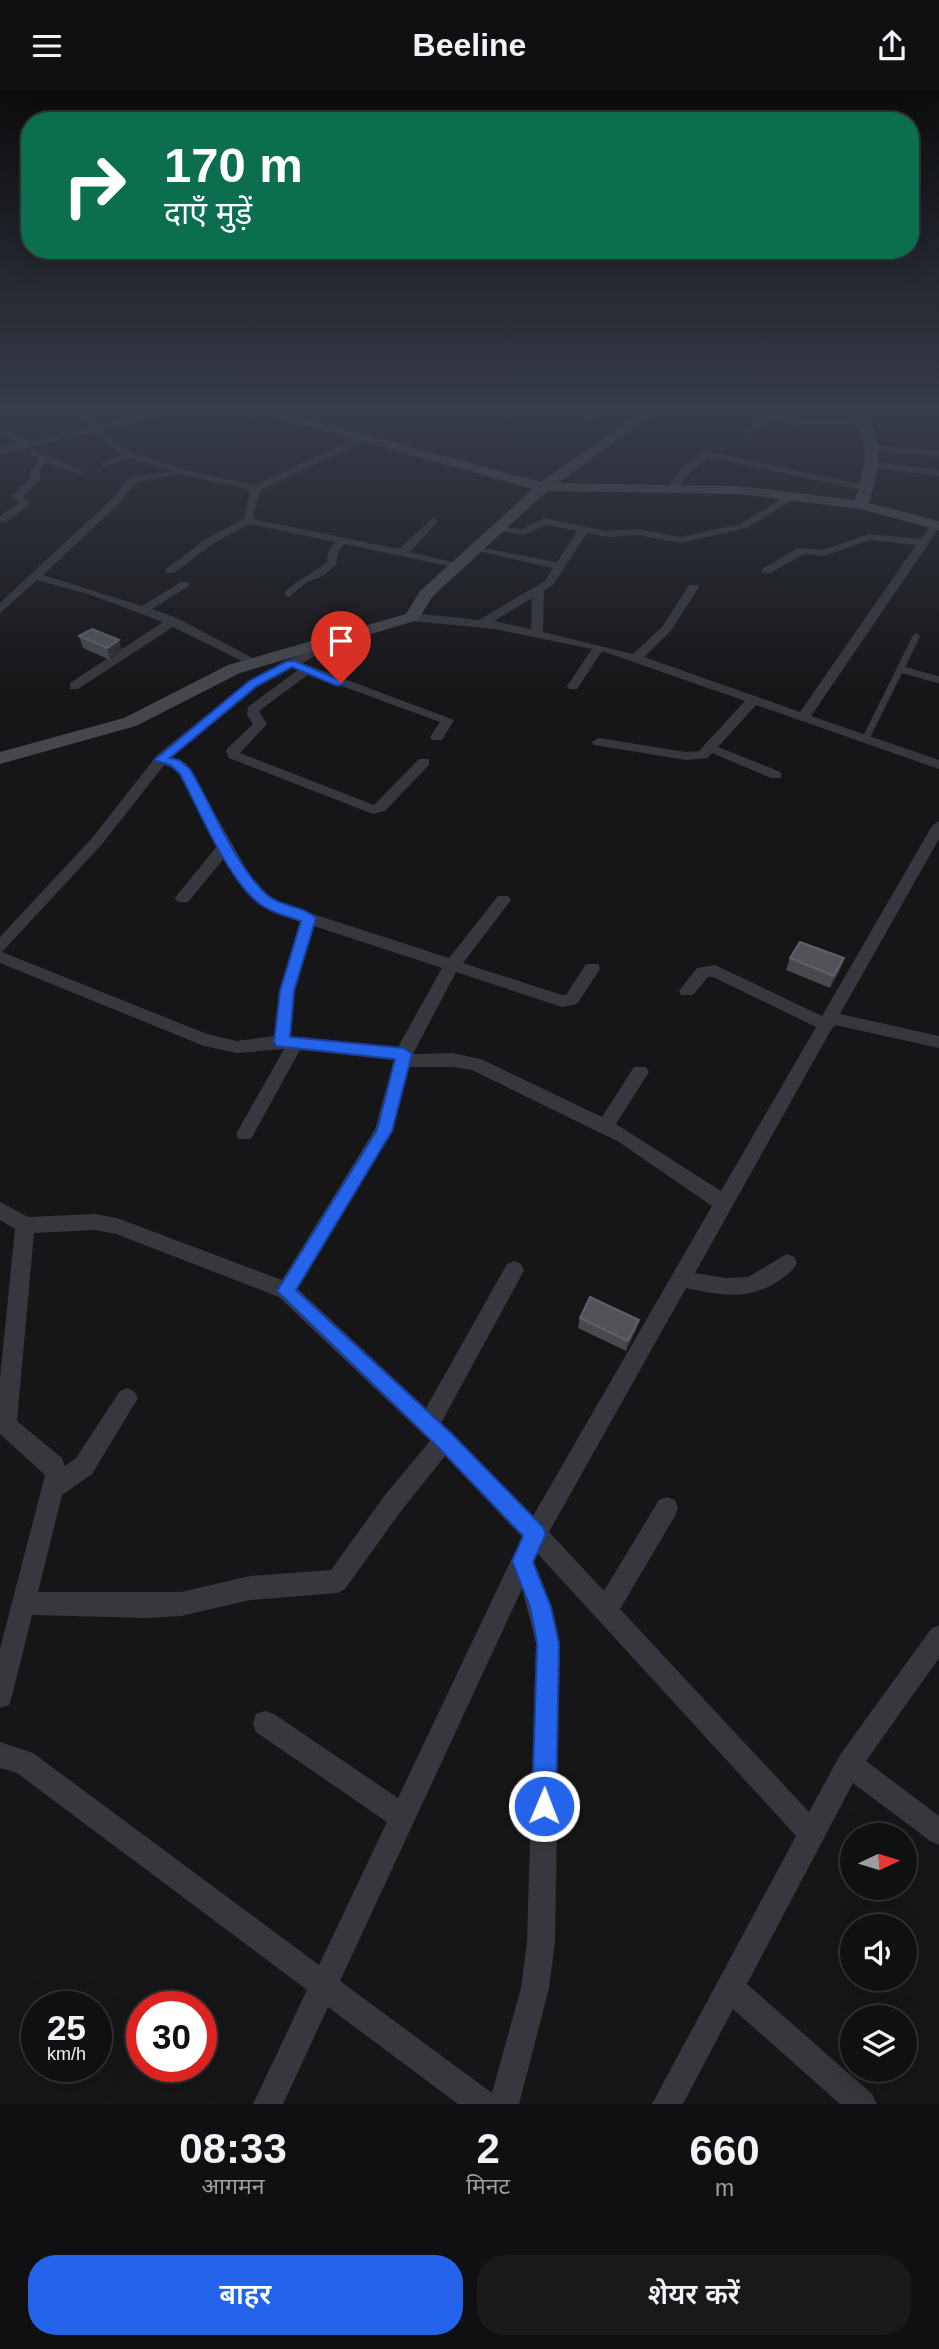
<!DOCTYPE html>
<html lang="hi">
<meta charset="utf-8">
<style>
:root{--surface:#101012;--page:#19191b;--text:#f1f3f6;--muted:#9c9d9f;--line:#303032;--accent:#2563eb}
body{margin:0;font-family:Helvetica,"Noto Sans Devanagari",sans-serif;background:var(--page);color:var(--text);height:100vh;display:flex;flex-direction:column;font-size:26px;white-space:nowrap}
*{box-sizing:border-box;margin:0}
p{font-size:23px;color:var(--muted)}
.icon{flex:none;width:38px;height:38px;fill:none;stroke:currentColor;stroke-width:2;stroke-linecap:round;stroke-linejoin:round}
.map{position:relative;height:2013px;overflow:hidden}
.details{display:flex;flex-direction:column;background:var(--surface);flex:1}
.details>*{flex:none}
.banner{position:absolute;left:21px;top:21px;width:898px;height:147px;border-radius:28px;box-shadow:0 7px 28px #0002,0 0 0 2px var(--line);background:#0b6e4f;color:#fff;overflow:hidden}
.needle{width:46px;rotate:86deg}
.buttons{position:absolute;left:840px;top:1732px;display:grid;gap:14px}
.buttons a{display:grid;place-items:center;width:77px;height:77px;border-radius:50%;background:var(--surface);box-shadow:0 7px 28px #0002,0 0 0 2px var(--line);font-size:35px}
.speed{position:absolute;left:21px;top:1900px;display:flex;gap:14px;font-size:35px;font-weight:700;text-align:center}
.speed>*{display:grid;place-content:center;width:91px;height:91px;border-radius:50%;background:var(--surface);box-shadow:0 7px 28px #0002,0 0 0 2px var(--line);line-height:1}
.speed small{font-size:18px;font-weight:400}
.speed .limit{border:10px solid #d22;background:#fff;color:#111}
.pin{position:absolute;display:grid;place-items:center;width:60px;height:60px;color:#fff;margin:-72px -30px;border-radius:50% 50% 50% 0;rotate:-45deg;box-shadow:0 0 7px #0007}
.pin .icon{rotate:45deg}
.me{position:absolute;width:77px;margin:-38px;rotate:1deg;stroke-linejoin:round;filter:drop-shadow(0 0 5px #0008)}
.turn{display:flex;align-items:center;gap:24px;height:147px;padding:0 28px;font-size:32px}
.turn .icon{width:91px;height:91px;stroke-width:2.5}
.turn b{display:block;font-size:49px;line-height:60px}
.eta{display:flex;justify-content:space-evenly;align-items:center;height:119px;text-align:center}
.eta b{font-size:42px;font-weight:600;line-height:49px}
.cta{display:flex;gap:14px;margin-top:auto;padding:14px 28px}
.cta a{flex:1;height:80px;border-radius:28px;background:var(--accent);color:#fff;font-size:28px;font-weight:600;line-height:80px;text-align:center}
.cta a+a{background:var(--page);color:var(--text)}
header{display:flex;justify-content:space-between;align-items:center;height:91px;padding:0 28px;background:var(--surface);font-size:32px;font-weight:600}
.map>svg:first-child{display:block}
</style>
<header><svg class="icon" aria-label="menu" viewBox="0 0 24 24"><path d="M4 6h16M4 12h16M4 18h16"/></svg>Beeline<svg class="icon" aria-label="share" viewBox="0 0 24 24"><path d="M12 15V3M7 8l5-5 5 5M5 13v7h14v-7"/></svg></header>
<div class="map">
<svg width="939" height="2013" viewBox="0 0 939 2013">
<rect width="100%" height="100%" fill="#161618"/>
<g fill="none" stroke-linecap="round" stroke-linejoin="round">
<path stroke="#37383d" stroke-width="5" d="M589 328 599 318"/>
<path stroke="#37383d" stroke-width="7" d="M900 578 939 589
M866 647 916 546"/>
<path fill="#37383d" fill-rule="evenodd" d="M78 318H88L97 334 167 318H184L102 339 125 359 189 380 255 394 360 345H366V349L261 399 253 425 257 429 399 458 433 427 438 430 410 461 464 474 458 477 344 453 338 461 336 474 323 485 307 491 289 506 285 505V501C299 487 312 483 327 471L328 461 335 451 249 433 214 452 174 482H166V478L206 448 244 428 250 399 181 383 136 391 120 412 43 484 142 515 181 491H189V495L152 518 177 527 262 572 252 575 173 536 78 598H70V592L163 531 91 504 37 489 0 522V512L112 408 129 386 172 380 131 367 102 376V372L121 364 93 341 0 363V357L19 353 0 344V337L30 350 89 336Z
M768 318H778L776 324 807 329H865L870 332 865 335H807L769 329 751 343H745V339Z
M893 318H936L930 324Z
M874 354 939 360V366L871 359 869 357Z
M33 359 87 381 78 383 46 371 40 380V389L23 405 30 412 29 414 6 431 0 432V425L19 412 12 405 30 388V380L39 368 28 362Z
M706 360 866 394 871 397 866 400 708 366 690 381 676 400H668L667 398 682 377Z
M874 371 939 379V385L870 376 869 374Z
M788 404 797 406 747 437 680 452 638 444 606 446 587 442 553 494 544 500 543 541 633 563 662 536 689 494H697L699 496 670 541 644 566 800 621 916 454 870 449 824 465 804 463 770 482H762V478L798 457 823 459 869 443 921 448 932 432H939V437L929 452 811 625 939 669V678L756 614 718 656 781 681V687H771L712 662 708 667 686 669 594 654 592 651 599 647 686 661 699 660 745 610 602 560 577 598H569L567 595 592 558 495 538 412 530 406 526 412 522 479 529 545 490 553 477 473 459V455L557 471 577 440 545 434 524 444 494 439V435L522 438 544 427 606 440 638 438 680 446 740 433ZM532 507 531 538 494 530Z
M335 545 341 549 339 552 302 572 454 629 442 649H432L430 646 440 631 309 583 259 620 267 633 240 662 374 714 419 668H429V674L385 720 373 723 229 667 226 660 228 657 253 633 247 624 248 616 298 579 292 577 257 596 170 667 186 672 251 786 264 801 282 813 449 867 498 805H508L511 809 508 813 463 872 562 904H566L586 873H598L600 877 598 881 577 913 562 916 456 881 413 963 452 962 481 968 602 1026 634 976H646L649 981 616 1033 721 1100 816 936 713 886H708L693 904H681L679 900 697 877 715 874 822 925 932 735 939 730V748L840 923 939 945V957L835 934 831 939 695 1182 726 1187 748 1186 787 1163 794 1166 797 1172C793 1180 785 1186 777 1191 746 1210 719 1204 686 1197L549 1441 604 1500 659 1409 667 1406 675 1409 678 1417 675 1425 620 1518 809 1721 840 1664 931 1538 939 1534V1567L866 1670 939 1725V1754L930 1750 853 1692 747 1893 872 2003 877 2013H840L733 1918 683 2013H652L796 1745 538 1463 534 1470 552 1516 560 1552 555 1851 549 1897 519 2013H458L328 1916 283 2013H253L307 1899 17 1682 0 1677V1651L33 1662 319 1874 387 1731 256 1641 253 1632 256 1623 265 1620 274 1623 398 1707 522 1446 445 1365 401 1420 345 1498 337 1502 250 1509 181 1525 148 1527 32 1524 12 1605 9 1614 0 1617V1558L45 1384 0 1343V1287L15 1138 0 1129V1111L28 1126 95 1123 117 1127 282 1189 375 1038 394 969 300 959 251 1048H239L236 1043 284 958 237 962 204 955 0 872V846L93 746 158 663 249 590ZM164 674 176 678 218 754 178 803 175 807 178 811H188L225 766C246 804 259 816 300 830L279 900 274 945 237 950 207 943 2 861 103 752ZM314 835 442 877 398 956 291 945 295 900ZM409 976H452L472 979 619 1051 712 1115 533 1425 441 1332 521 1185 524 1179 521 1173 514 1170 507 1173 426 1317 298 1198 393 1040ZM95 1139 116 1143 279 1206 430 1350 385 1404 331 1479 250 1485 181 1501H38L62 1404 92 1383 138 1307 134 1300 127 1297 120 1300 76 1367 65 1375 62 1367 17 1330 34 1142ZM522 1498 536 1552 527 1851 521 1897 492 2002 340 1890Z"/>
<path fill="#45474d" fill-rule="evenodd" d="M247 318H268L541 391 645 318H660L558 392 739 395 855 409C867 369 870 355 850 318H863C885 356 880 371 869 412L939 430V439L860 418 739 403 547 400 432 506 418 529 240 582 136 635 0 673V661L124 627 228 574 406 523 420 500 533 398Z"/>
</g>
<path fill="#47494d" d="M861 318H880L879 323 865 324Z
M79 545 122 561 110 569 83 557Z
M790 867 840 879 830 897 786 879Z
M580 1227 636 1239 626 1260 578 1237Z"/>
<path fill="#2f3033" d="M119 549 122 561 110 569 107 557Z
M844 867 840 879 830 897 834 885Z
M639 1229 636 1239 626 1260 628 1250Z"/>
<path fill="#525359" stroke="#5f6168" stroke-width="2" d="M92 538 119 549 107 557 79 545Z
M800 851 844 867 834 885 790 867Z
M590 1206 639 1229 628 1250 580 1227Z"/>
<linearGradient id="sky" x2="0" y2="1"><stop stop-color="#0c0c0d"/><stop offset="0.53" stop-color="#363c48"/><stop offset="1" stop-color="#363c48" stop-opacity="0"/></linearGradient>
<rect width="939" height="600" fill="url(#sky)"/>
<path fill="#2563eb" stroke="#184099" stroke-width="2" d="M287 570H295L347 592 337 595 292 576 257 595 170 667 179 669 190 678C214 718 230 765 263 800 277 816 303 814 316 827L294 900 290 946 404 957 412 963 392 1040 296 1199 451 1342 543 1436 546 1443 533 1471 551 1516 559 1552 556 1715 552 1723 544 1727 536 1723 532 1715 537 1552 530 1516 512 1470 523 1445 437 1355 277 1200 377 1039 395 968 276 955 274 951 280 900 301 830C285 825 269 821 256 810 226 784 199 719 180 683L170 674 154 669 249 590Z"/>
</svg>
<div class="buttons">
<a><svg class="needle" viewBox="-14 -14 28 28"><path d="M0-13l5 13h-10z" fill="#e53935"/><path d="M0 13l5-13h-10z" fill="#9c9d9f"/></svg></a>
<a><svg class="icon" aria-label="sound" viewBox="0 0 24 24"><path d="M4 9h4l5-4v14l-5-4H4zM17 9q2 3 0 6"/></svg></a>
<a><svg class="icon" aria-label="layers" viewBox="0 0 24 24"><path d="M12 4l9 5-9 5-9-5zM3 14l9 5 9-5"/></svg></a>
</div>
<div class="speed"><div>25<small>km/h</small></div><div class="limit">30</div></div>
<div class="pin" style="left:341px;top:592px;background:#d93025"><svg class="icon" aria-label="arrive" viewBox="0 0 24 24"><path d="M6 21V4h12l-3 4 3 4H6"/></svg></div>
<svg class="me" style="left:544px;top:1715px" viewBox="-20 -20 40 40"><circle r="17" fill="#2563eb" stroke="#fff" stroke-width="3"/><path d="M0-11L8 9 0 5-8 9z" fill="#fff"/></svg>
<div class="banner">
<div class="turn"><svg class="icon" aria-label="right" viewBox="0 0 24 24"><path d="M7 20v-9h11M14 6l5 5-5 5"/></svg><div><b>170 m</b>दाएँ मुड़ें</div></div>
</div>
</div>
<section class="details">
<div class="eta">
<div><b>08:33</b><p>आगमन</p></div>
<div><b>2</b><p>मिनट</p></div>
<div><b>660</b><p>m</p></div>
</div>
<div class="cta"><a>बाहर</a><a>शेयर करें</a></div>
</section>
